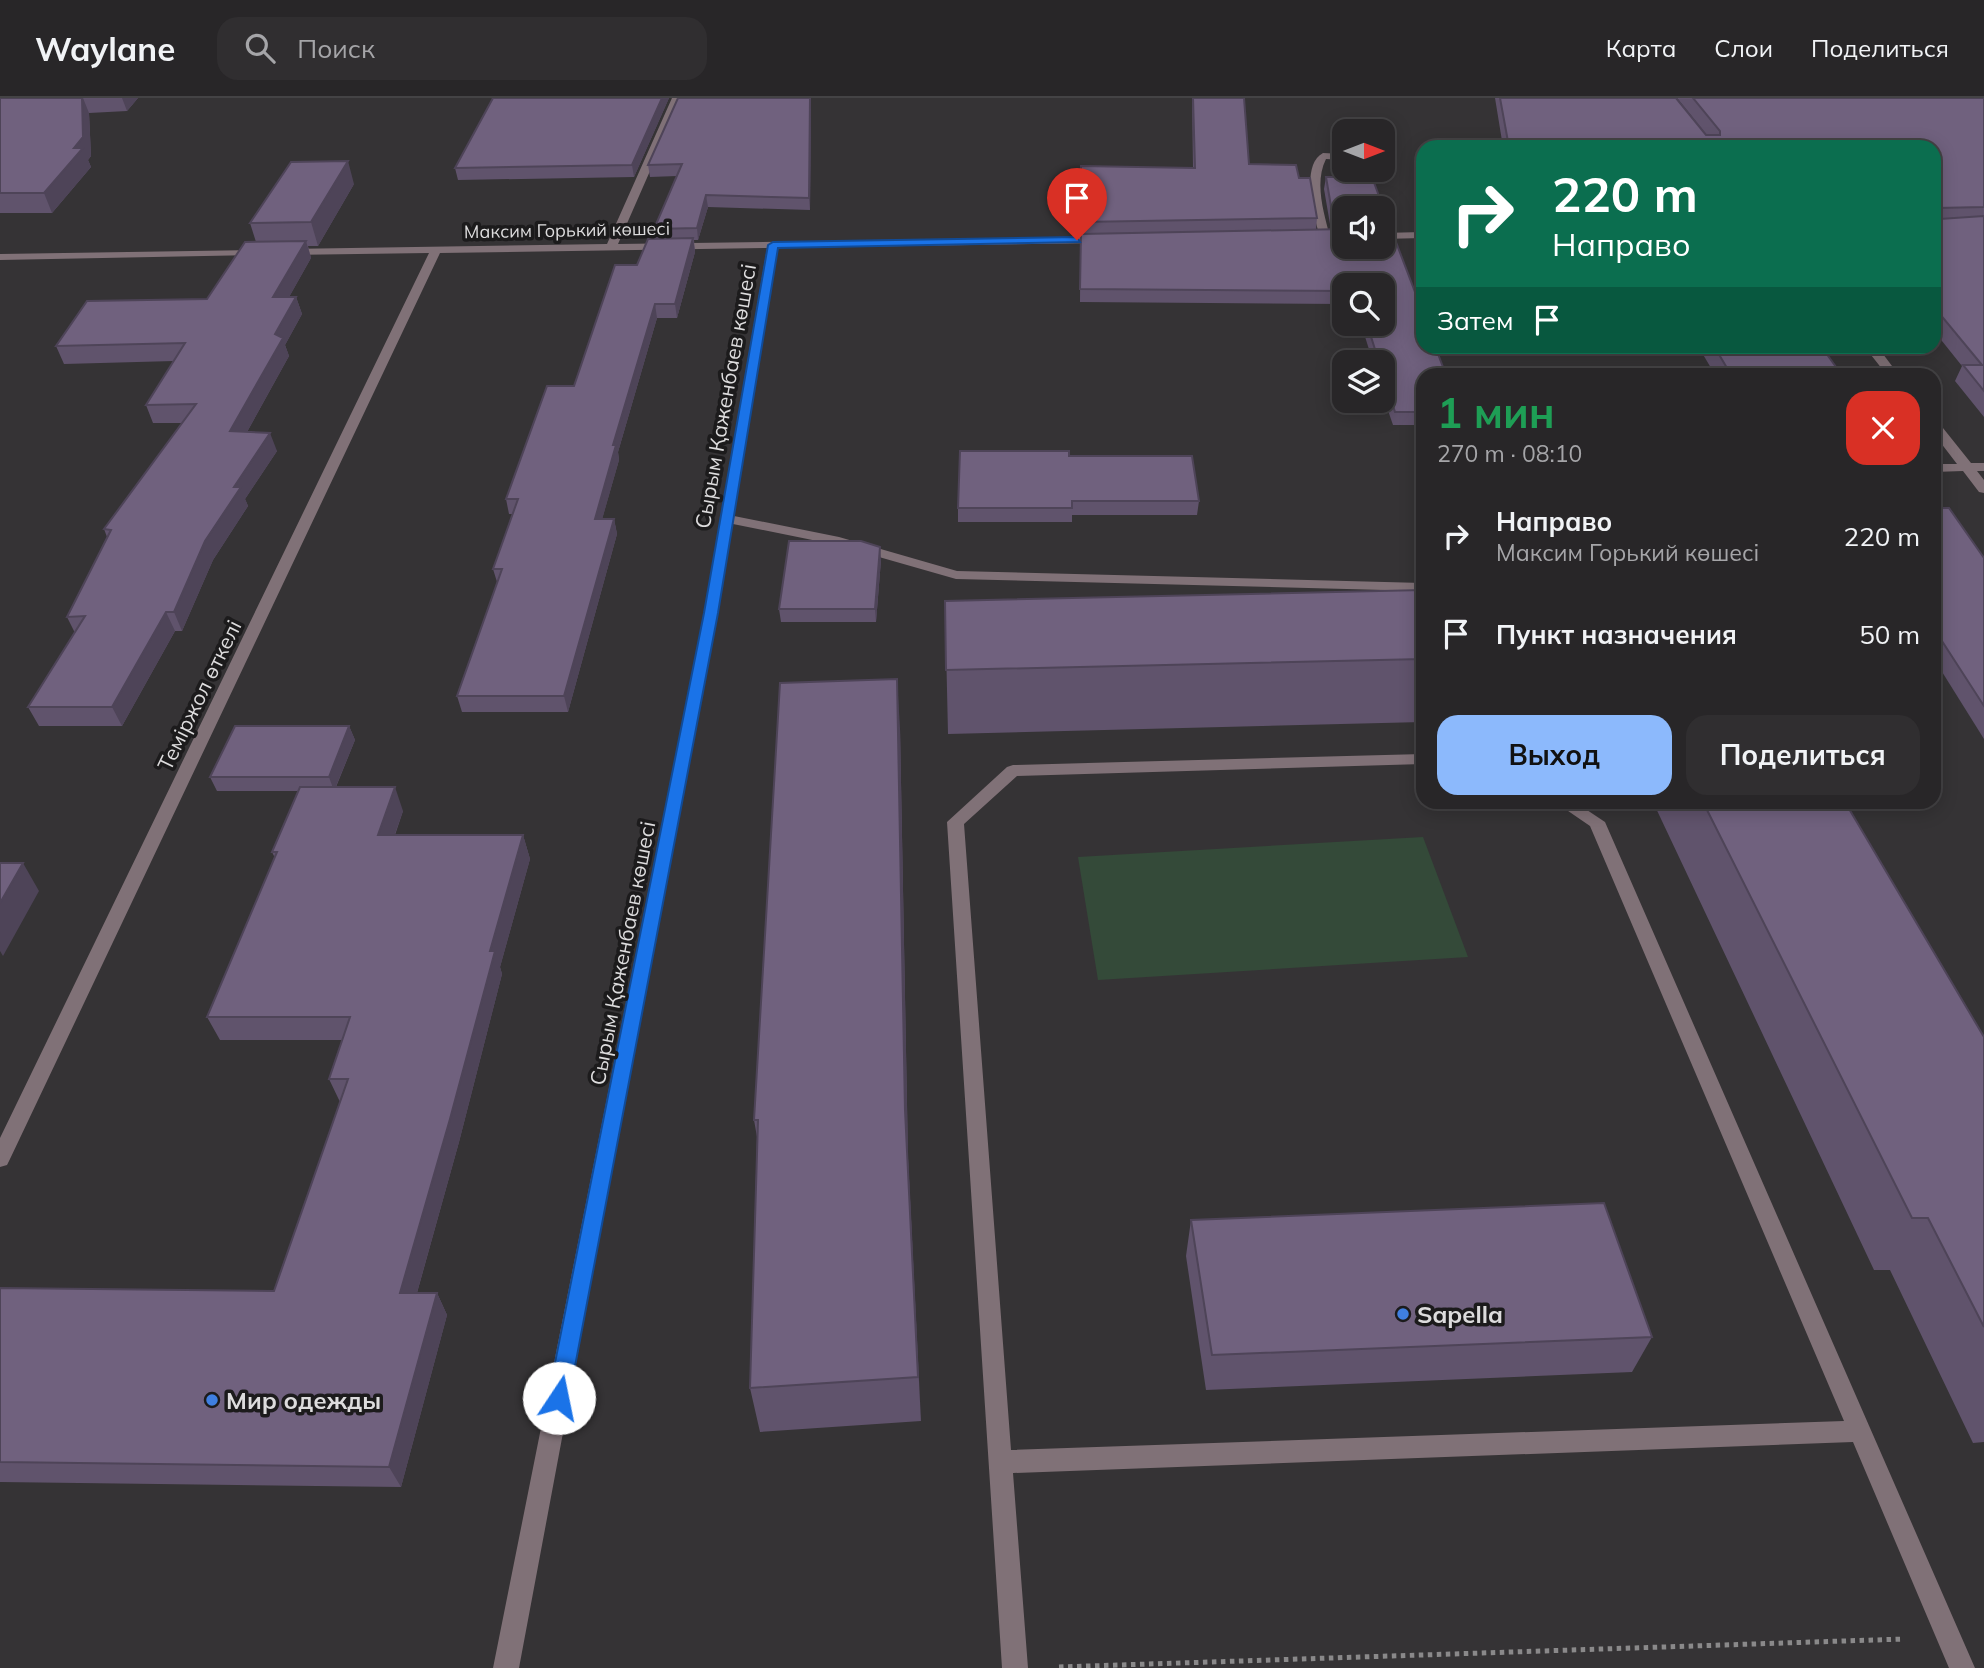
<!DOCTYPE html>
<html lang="ru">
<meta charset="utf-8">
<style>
:root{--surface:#282628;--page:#302e30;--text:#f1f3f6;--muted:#a5a5a8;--line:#444345;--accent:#8cb9fc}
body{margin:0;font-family:Mulish,sans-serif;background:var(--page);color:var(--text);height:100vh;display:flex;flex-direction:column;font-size:26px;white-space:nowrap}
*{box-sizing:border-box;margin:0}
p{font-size:23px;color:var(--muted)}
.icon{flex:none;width:38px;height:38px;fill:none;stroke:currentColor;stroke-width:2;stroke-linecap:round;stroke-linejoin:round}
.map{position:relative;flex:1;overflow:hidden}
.panel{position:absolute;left:1416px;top:270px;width:525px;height:441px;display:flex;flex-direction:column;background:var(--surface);border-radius:21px;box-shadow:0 4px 18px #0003,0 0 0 2px var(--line)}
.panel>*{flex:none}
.hud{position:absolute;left:1416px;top:42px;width:525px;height:214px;border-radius:21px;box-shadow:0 4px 18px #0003,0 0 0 2px var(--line);background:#0b6e4f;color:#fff;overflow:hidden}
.needle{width:46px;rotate:90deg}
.buttons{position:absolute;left:1332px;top:21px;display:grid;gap:14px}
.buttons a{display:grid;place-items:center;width:63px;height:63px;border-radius:14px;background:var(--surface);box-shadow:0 4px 18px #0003,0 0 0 2px var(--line);font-size:35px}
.pin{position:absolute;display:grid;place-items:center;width:60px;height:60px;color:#fff;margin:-72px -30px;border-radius:50% 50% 50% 0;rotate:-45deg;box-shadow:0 0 7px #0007}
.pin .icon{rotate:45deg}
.me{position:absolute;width:77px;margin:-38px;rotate:11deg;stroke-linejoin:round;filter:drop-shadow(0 0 5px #0008)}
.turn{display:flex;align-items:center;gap:24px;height:147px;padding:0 21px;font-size:32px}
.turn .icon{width:91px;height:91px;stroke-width:2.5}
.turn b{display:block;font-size:49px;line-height:60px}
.then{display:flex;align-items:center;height:66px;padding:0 21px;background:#0003;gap:14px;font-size:26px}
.round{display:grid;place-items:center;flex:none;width:74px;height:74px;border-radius:21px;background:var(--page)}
.overview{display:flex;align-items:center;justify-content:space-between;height:119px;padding:0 21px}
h1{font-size:42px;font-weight:700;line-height:52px;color:#1e9e55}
.button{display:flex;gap:14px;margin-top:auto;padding:14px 21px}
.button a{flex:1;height:80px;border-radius:21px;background:var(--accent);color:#111;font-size:28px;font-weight:700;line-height:80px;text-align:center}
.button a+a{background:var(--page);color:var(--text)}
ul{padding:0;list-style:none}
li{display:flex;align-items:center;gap:21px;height:98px;padding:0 21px}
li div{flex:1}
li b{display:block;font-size:26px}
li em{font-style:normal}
header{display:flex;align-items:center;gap:42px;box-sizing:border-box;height:98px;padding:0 35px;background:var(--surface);border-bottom:2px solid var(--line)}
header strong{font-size:33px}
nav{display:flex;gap:38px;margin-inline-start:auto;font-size:24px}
.search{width:490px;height:63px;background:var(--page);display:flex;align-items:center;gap:18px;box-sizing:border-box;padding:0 24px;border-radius:21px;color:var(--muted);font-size:26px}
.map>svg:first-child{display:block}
</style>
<header>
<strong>Waylane</strong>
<div class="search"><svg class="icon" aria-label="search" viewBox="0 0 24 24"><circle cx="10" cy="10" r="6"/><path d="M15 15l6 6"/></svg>Поиск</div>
<nav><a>Карта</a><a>Слои</a><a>Поделиться</a></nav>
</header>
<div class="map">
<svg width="1984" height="1570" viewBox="0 0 1984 1570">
<rect width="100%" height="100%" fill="#353335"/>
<path fill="#344a39" d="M1423 739 1468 859 1098 882 1078 759Z"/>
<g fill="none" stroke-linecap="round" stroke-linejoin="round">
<path stroke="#8a898a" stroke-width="5" stroke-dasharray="4.5 4.5" stroke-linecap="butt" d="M1059 1569 1904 1541"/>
<path fill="#807177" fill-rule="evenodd" d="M672 0H682L618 146 1102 139 1107 142 1102 145 778 150 734 418 839 439 957 473 1423 485V493L956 481 837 447 733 426 519 1570H493L704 515 767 150 440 155 10 1061 7 1067 0 1069V1040L429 155 287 157 281 154 287 151 607 146Z
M1323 55 1344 56V62L1326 61C1314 85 1324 115 1330 139L1325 142 1320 139C1314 119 1300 67 1323 55Z
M1423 134V140L1382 141V135Z
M263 152 265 154 259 157 0 162V156Z
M1864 248H1877L1898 276H1886Z
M1934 324 1939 325 1971 365H1984V373H1977L1984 382V395L1979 394 1963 373 1934 374V366H1957L1934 336Z
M1423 656V666L1017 678 964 726 1011 1352 1844 1323 1590 728 1555 704H1575L1605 724 1975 1570H1949L1853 1344 1013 1375 1028 1570H1002L947 724 1007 669 1013 667Z"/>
</g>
<path fill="#60536c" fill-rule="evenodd" d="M0 0H138L127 13 89 15 91 58 88 62 91 69 52 115H0Z
M493 0H669L634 79 458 82 455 70Z
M811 0 810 112 708 109 698 142H694L695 154 677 220H657L618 354 619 362 602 421H614L617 436 568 614H462L457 598 497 484 493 471 513 416H509L506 401 574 288 637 167 655 141 654 131 677 78 650 79 648 67Z
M1192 0H1244L1249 66 1299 80 1317 120 1316 132H1331L1324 91 1326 79 1386 130 1423 276V327H1393L1382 295V264H1373L1361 226H1382L1344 187V206L1080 204 1081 68 1193 70ZM1344 110 1382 149H1344Z
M1495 0H1676L1707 37 1677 0H1984V319L1955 283 1962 268 1934 233V49H1503Z
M354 86 318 148H308L311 160 289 199H296L302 216 285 247 289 258 247 334 277 353 245 401 248 408 213 462 182 533H175L122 628H39L28 609 75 535 67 519 107 439 104 431 182 325H153L146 307 174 263 64 266 56 248 207 201 256 144 250 125Z
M1698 248H1821L1841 276H1597L1599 270H1711Z
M1069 358 1199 403 1197 417H1072V424H958V410Z
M1934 410 1984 460V641L1934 561Z
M881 462 876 524H781L779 511Z
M1423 492V624L948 636 945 503Z
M349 628 355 642 336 689 403 713 395 737H523L530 761 500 869 502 876 459 1044 417 1195H437L447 1217 401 1389 0 1384V1190L274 1193 340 1004 329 981 342 942H220L207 919 275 760 272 754 298 693H217L210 679Z
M900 630 908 1060 921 1323 760 1334 750 1290 757 1039 754 1022Z
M1653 704H1845L1984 939V1344L1973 1345 1890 1172H1874Z
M1191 1122 1652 1239 1632 1274 1206 1292 1186 1158Z"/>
<path fill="#4e4458" d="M82 0H83L89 15 91 58 88 62 91 69 52 115 44 95Z
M122 0H138L127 13Z
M662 0H669L634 79 632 67Z
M810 0H811L810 112 809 100Z
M348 63 354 86 318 148 311 124Z
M706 97 708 109 698 142 697 130Z
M1387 120 1385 132 1382 133V121Z
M693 140 695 154 677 220 675 206Z
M306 143 311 160 279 217 273 199Z
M296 199 302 216 285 247 289 258 237 352 230 333 275 236Z
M655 206 657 220 618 354 619 362 598 436 595 421 613 347Z
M270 335 277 353 245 401 248 408 213 462 182 533 174 514 205 443 234 389Z
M614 421 617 436 568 614 564 598Z
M880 449 881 462 876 524 875 511Z
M166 514 175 533 122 628 112 609Z
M897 581 900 630 908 1060 921 1323 905 1012Z
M349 628 355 642 334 693 329 679Z
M395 689 403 713 386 761 378 737Z
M523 737 530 761 500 869 502 876 459 1044 411 1216 400 1195 490 853Z
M23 765 39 793 3 858 0 853V805Z
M437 1195 447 1217 401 1389 389 1369Z"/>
<path fill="#70617e" stroke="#4e4458" stroke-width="2" d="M0 0H82L83 39 74 50H83L44 95H0Z
M493 0H662L632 67 455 70Z
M678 0H810L809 100 706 97 697 130 654 131 682 66 648 67Z
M1193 0H1244L1249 66 1296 67 1299 80H1310L1317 120 1081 124V68L1195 70Z
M1500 0H1676L1706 37H1720V33L1693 0H1984V109L1938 110 1940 121 1984 118V293L1963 267H1982L1934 209V49H1509Z
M348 63 311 124 250 125 291 64Z
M1326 79H1372L1387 120 1382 121V110H1344V121L1333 120Z
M1382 129 1391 131 1423 215V248H1435L1443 269H1469L1472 276H1423V314H1395L1382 274V264H1379L1367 226H1382V187H1344V193L1080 191 1081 136 1344 131V149H1382Z
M693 140 675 206H655L613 347H616L595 421H614L564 598H457L502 471H493L518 401H506L547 288H574L615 167H637L648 141Z
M306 143 273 199H296L275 236 283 240 230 333 270 335 234 389H241L205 443 174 514H166L112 609H28L85 518 67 519 111 432 104 431 196 306 146 307 185 245 56 248 87 203 207 201 245 144Z
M1714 248H1821L1841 276H1602L1599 270H1727Z
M960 353H1069V358H1192L1199 403H1072V410H958Z
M1934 410H1949L1984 460V608L1940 540H1934Z
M789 443H861L880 449 875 511H779Z
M1423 492V561L946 572 945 503Z
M897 581 905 1012 918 1279 750 1290 758 1022H754L780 585Z
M235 628H349L329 679H210Z
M300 689H395L378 737H523L490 853H495L450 1021 400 1195H437L389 1369 0 1364V1190L274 1193 348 981H329L350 919H207L277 754H272Z
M1703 704H1845L1984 939V1229L1928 1120H1912Z
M0 765H23L0 805Z
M1604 1105 1652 1239 1212 1257 1191 1122Z"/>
<path fill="#1a73e8" stroke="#114b97" stroke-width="2" d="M1077 139 1080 144 778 150 718 515 569 1300 566 1306 559 1309 551 1306 548 1300 704 515 768 147 773 144Z"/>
<g fill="#3f7fe0" stroke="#1c1b1c" stroke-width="2.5">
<circle cx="1403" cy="1216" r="7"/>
<circle cx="212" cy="1302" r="7"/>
</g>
<g text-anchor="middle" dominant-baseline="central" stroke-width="7" stroke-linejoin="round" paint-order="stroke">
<g font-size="18" fill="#dddcdd" stroke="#1c1b1c">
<text transform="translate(567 132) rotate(-1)">Максим Горький көшесі</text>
</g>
<g font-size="21" fill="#dddcdd" stroke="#1c1b1c">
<text transform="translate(725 298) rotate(-80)">Сырым Қаженбаев көшесі</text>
<text transform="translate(199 597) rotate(-64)">Теміржол өткелі</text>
<text transform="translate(622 855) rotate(-79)">Сырым Қаженбаев көшесі</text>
</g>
<g font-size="24" font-weight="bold" fill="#dddcdd" stroke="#1c1b1c" text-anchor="start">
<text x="1417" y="1216">Sapella</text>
<text x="226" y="1302">Мир одежды</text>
</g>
</g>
</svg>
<div class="buttons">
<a><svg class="needle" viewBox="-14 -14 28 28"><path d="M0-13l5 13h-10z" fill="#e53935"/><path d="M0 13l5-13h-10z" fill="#a5a5a8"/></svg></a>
<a><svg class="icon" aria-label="sound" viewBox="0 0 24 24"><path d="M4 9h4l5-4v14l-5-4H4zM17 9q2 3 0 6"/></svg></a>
<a><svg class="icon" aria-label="search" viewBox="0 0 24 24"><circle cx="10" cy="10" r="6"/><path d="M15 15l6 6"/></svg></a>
<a><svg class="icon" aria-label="layers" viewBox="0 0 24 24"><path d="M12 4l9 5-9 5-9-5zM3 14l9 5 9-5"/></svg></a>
</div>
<div class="pin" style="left:1077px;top:142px;background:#d93025"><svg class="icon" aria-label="arrive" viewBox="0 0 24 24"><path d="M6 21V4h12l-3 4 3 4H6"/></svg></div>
<svg class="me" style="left:559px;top:1300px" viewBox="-20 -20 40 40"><circle r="19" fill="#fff"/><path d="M0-13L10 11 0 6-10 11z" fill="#1a73e8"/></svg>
<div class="hud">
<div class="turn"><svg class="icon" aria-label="right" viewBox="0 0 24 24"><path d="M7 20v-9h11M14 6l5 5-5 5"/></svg><div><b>220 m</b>Направо</div></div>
<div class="then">Затем<svg class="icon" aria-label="arrive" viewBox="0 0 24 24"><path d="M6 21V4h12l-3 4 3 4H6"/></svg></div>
</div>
<section class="panel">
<div class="overview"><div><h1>1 мин</h1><p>270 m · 08:10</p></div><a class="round" style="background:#d93025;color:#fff"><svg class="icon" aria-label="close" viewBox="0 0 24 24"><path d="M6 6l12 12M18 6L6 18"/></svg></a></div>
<ul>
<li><svg class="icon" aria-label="right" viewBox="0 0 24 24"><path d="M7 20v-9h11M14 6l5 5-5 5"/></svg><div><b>Направо</b><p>Максим Горький көшесі</p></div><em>220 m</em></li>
<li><svg class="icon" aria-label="arrive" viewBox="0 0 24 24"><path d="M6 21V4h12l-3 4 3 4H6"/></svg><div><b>Пункт назначения</b></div><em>50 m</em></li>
</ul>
<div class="button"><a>Выход</a><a>Поделиться</a></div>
</section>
</div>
